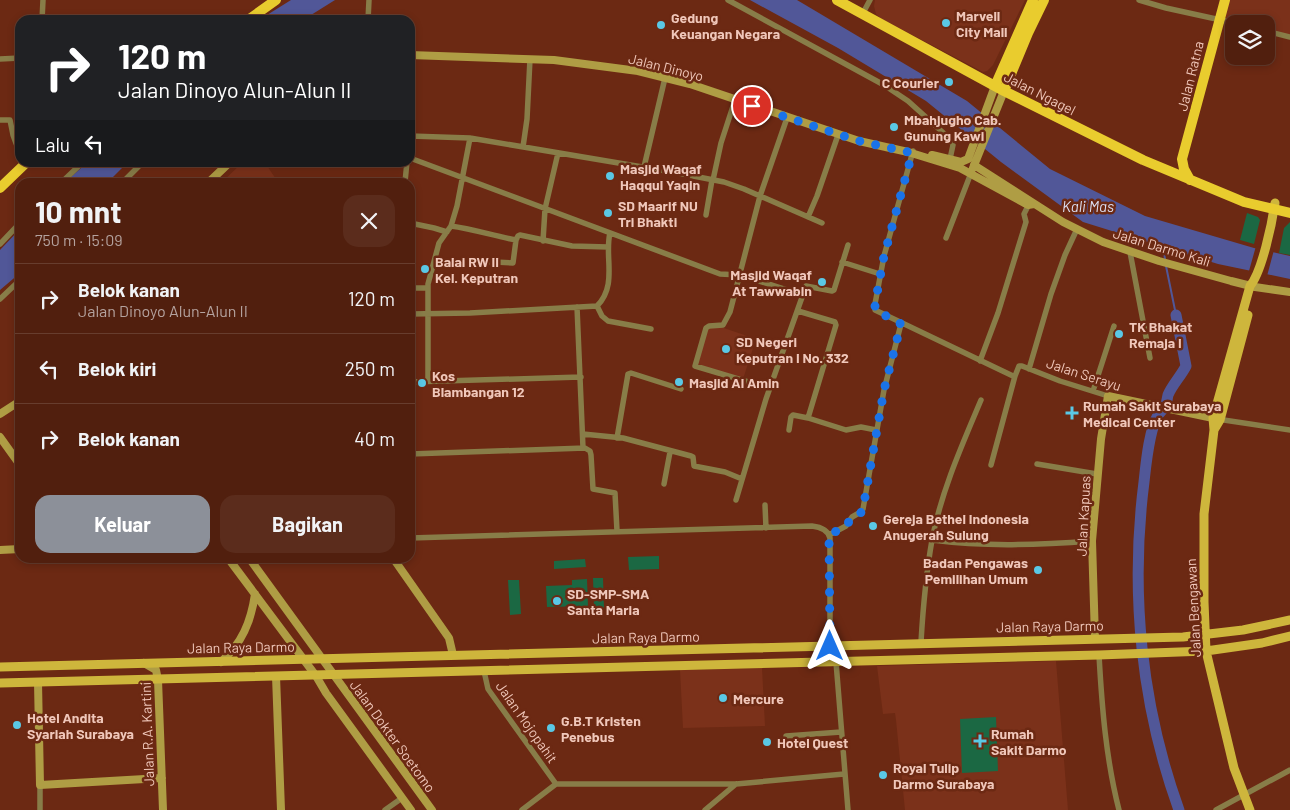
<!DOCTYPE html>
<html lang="id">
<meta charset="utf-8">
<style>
:root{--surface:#511f0e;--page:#5b2c1c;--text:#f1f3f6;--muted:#b4a29e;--line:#673d2e;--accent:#8c9099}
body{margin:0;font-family:Barlow,sans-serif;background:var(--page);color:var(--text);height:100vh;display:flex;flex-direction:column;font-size:19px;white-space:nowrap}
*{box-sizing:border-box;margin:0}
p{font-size:16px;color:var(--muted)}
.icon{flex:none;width:28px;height:28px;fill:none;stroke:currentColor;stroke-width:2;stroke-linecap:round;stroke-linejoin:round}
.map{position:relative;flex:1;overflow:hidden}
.drawer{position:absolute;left:15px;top:178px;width:400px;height:385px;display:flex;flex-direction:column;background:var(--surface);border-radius:15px;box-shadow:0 2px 8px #0003,0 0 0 1px var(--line)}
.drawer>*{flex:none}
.guide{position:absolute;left:15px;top:15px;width:400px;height:152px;border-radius:15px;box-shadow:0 2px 8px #0003,0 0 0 1px var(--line);background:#202124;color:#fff;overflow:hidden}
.fabs{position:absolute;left:1225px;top:15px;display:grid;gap:10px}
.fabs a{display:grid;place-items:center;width:50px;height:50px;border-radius:10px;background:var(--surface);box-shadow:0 2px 8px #0003,0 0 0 1px var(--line);font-size:25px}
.pin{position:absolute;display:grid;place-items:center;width:42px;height:42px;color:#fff;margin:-21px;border:2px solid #fff;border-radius:50%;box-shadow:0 1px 5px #0007}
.me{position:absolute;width:55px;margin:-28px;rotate:0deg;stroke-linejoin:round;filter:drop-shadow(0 0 4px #0008)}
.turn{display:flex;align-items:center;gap:18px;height:105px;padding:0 20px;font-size:22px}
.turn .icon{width:65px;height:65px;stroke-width:2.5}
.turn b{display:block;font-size:35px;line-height:42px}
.then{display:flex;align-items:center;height:48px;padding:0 20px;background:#0003;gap:10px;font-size:19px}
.round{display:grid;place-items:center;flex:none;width:52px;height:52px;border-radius:15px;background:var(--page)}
.head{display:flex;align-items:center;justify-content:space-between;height:85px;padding:0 20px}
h1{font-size:30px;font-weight:700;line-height:38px}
.cta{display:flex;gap:10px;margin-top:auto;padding:10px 20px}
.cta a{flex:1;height:58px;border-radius:15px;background:var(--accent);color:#fff;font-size:20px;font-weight:700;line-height:58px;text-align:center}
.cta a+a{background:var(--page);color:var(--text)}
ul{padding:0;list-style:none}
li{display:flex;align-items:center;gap:15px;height:70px;padding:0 20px;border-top:1px solid var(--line)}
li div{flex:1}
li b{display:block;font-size:19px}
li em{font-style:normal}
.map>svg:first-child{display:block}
</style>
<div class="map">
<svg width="1290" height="810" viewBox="0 0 1290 810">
<rect width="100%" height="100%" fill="#6c2913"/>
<path fill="#7b311a" d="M875 0H1025L993 65 987 71 983 72 880 18 876 14 874 6Z
M1227 0H1290V37L1266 31V24H1241L1221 18Z
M242 163H265L278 182H222Z
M708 327H721L756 339 743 379 696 366Z
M1056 661 1068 810H905L896 720 895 713 883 714 877 666Z
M762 668 765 726 683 728 680 670Z"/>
<path fill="#1b6843" d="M1247 213 1258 217 1260 220 1254 244 1240 240Z
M1290 222V255L1279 253 1284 228Z
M659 556V569L629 570 628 557Z
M585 559 586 567 554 569V561Z
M593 578H603L604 608 594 609Z
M587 579 588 606 547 607 546 586 572 585V580Z
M508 580H519L521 614 510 615Z
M996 717 998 771 962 773 960 719Z"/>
<path fill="#515798" d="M291 0H335L303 20H259Z
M750 0H797L967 101 1050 169 1145 216 1254 248 1290 256V279L1218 264 1083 222 1001 162 926 101 838 48Z
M87 163H127L108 182H65Z
M20 229V273L0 290V250Z"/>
<path fill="#6c2913" d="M1256 246 1274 250 1267 276 1249 271Z"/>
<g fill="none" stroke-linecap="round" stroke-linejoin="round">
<path stroke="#515798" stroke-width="2" d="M1163 246 1165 259
M1166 266 1176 315"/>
<path stroke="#515798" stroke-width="11" d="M1176 315 1186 366C1181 376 1172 385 1168 395 1167 399 1167 403 1165 406 1163 410 1160 412 1158 415 1149 430 1146 464 1144 482 1130 592 1141 705 1179 810"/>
<path stroke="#887d48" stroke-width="5.5" d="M728 0 884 85 908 101 949 138 953 145 950 159
M1139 0 1166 8 1239 24
M863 13 870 0
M42 20 43 0
M368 20 369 0
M1266 31 1290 37
M0 59 20 58
M0 120H10L13 135 20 154
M410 136 470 138 678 173 724 182 744 189 822 223
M523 147 527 119 530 59
M913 151 884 256 875 304V310L1013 376H1015L1019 366H1022L1060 381 1108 396
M410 158 720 274 740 275 803 295
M644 167 665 78
M713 180 721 143 735 100
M62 182 83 162
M123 182 141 164
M405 182 407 162
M706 215 712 180
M808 217 817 196 838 135
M410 223 434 228 447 232
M451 226C473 229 494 236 516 240L518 236 520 235 572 246 608 247
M946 238 971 173
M543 241 545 209 558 153
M0 244 20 223
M1130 252 1150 358
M436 262 474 261 513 263 516 240
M842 262 880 274
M410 288H428
M0 299 20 280
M597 306 602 316 608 321 651 329
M577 307 583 448
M798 311 835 322 836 325 808 418
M410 314 470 313 597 306C618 285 604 256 610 233
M980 361 998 313 1026 222 1024 214 1030 202
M1029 369 1051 294 1065 255 1077 229
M428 381V284L439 243 451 226 457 206 470 138
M410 382 581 377
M769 388 695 366 706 328 709 326 723 325 730 312 760 196 787 118
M1093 391 1114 326
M1217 419 1290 430
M789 430 791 417 793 415 808 418 846 430 861 427 876 430
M583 434 623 438 691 456 693 457 694 466 725 472 742 479
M617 438 628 374 631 373 681 389
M410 454 585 448 590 451 591 455 593 489 615 493 617 531
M1037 464 1097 474
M991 465 1015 376
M664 484 670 452
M736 500 766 399 806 286 832 291 834 290 848 245
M765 505 766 528
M829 535 846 526 852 517 859 513 863 509 884 390 901 324
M410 538 812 526C821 527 828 530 830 538V646
M932 540C985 547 1038 545 1092 541
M921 642C923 608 926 574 932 540 941 492 962 445 981 400
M1099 655C1102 708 1106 759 1119 810
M836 662 848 810
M484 671 488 689 556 784
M786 736 841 732
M556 784H736L844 774
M40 785V810
M385 810 402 798
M522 810 556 784
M705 810 736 784
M1216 810 1290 770"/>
<path stroke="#af9d44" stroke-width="8" d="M410 55 554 60 638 71 690 84 859 141 908 152 960 168 1028 205 1034 204
M932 155 961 162 968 159 995 86
M974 165 1063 222 1103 242 1159 261 1231 281 1255 287 1290 292
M973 168 1004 91
M209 182 230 162
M0 414 20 401
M0 437 20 465
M0 550 20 549
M228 558 316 676 326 693 411 810
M249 558 432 810
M393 558 449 638 453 655
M1095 638 1092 541 1101 439 1108 396 1213 418
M221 662C242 643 251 622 255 594
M144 663 156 670 158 680 163 810
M276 676 281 810
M38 682 40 785 162 778"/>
<path stroke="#ceb63c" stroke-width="9" d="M1214 430 1220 420 1248 315
M0 667 1183 637 1243 630 1290 620
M0 683 1099 655 1206 651 1262 643 1290 636
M1250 810 1234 768 1206 651 1204 602V514L1214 430 1213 418 1250 286C1262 272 1272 223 1275 203"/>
<path stroke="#e9cc2e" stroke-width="10" d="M837 0 1004 91 1143 160 1244 202 1290 213
M248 20 276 0
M995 86 1033 0
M1004 91 1028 33 1044 0
M1190 180 1184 169 1182 159 1225 0
M0 188 27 162"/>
</g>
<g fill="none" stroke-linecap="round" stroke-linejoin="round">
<path stroke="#1a73e8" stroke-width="9" stroke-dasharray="0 16.2" d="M752 106 859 141 908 152 912 154 884 256 875 304V310L901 324 884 390 864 503 862 512 852 517 846 526 829 535 830 646"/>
</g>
<g fill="#5ac8e5" stroke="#6c2913" stroke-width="2">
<circle cx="946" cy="23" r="5"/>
<circle cx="661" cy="25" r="5"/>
<circle cx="949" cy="82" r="5"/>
<circle cx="894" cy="127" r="5"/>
<circle cx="610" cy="176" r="5"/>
<circle cx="608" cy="213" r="5"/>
<circle cx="425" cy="269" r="5"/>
<circle cx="822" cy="282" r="5"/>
<circle cx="1119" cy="334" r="5"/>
<circle cx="726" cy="349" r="5"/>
<circle cx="679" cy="382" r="5"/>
<circle cx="422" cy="383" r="5"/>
<path d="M1069.5 405.5h5v5h5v5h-5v5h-5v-5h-5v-5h5z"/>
<circle cx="873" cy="526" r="5"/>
<circle cx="1038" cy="570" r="5"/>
<circle cx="557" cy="601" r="5"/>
<circle cx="723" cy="698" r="5"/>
<circle cx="17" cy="725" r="5"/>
<circle cx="551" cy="728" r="5"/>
<path d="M977.5 733.5h5v5h5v5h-5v5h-5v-5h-5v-5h5z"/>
<circle cx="767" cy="742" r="5"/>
<circle cx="883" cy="775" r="5"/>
</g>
<g text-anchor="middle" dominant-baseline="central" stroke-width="5" stroke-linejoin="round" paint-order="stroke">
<g font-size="14" font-weight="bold" fill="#f0c7ba" stroke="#6c2913" text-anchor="start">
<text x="956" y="15">Marvell<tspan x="956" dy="16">City Mall</tspan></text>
<text x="671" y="17">Gedung<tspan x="671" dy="16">Keuangan Negara</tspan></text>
<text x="939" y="82" text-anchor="end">C Courier</text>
<text x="904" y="119">Mbahjugho Cab.<tspan x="904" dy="16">Gunung Kawi</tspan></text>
<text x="620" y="168">Masjid Waqaf<tspan x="620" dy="16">Haqqul Yaqin</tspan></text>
<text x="618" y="205">SD Maarif NU<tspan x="618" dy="16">Tri Bhakti</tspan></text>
<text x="435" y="261">Balai RW II<tspan x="435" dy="16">Kel. Keputran</tspan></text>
<text x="812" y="274" text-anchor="end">Masjid Waqaf<tspan x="812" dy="16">At Tawwabin</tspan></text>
<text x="1129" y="326">TK Bhakat<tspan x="1129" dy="16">Remaja I</tspan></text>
<text x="736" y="341">SD Negeri<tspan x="736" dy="16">Keputran I No. 332</tspan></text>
<text x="432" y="375">Kos<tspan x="432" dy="16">Blambangan 12</tspan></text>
<text x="689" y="382">Masjid Al Amin</text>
<text x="1083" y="405">Rumah Sakit Surabaya<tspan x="1083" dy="16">Medical Center</tspan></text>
<text x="883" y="518">Gereja Bethel Indonesia<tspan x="883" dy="16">Anugerah Sulung</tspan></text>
<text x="1028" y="562" text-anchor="end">Badan Pengawas<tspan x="1028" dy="16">Pemilihan Umum</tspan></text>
<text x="567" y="593">SD-SMP-SMA<tspan x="567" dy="16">Santa Maria</tspan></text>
<text x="733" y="698">Mercure</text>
<text x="27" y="717">Hotel Andita<tspan x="27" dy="16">Syariah Surabaya</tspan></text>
<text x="561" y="720">G.B.T Kristen<tspan x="561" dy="16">Penebus</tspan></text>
<text x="991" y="733">Rumah<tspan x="991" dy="16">Sakit Darmo</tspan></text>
<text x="777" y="742">Hotel Quest</text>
<text x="893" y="767">Royal Tulip<tspan x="893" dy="16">Darmo Surabaya</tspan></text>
</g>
<g font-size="14" fill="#f0c7ba" stroke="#6c2913">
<text transform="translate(666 67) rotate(14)">Jalan Dinoyo</text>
<text transform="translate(1190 76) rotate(-76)">Jalan Ratna</text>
<text transform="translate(1040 93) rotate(27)">Jalan Ngagel</text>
<text transform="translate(1162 247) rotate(17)">Jalan Darmo Kali</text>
<text transform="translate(1084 374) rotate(18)">Jalan Serayu</text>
<text transform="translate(1083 516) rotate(-87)">Jalan Kapuas</text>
<text transform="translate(1193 608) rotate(-93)">Jalan Bengawan</text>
<text transform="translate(1050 626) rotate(-1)">Jalan Raya Darmo</text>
<text transform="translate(646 637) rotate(-1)">Jalan Raya Darmo</text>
<text transform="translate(241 647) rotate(-1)">Jalan Raya Darmo</text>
<text transform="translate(527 722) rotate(55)">Jalan Mojopahit</text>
<text transform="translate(147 734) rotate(-92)">Jalan R.A. Kartini</text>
<text transform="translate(393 736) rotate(54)">Jalan Dokter Soetomo</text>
</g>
<g font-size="15" font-style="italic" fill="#dcdff3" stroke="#6c2913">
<text x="1088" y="206">Kali Mas</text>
</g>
</g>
</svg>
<div class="fabs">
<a><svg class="icon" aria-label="layers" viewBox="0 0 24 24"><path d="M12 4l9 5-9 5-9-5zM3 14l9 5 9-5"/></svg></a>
</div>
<div class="pin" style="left:752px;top:106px;background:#d93025"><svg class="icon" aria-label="arrive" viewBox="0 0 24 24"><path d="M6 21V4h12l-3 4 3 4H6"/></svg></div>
<svg class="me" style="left:830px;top:646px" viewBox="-20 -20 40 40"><path d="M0-17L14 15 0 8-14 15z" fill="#1a73e8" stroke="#fff" stroke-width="4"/></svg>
<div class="guide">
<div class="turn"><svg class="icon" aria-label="right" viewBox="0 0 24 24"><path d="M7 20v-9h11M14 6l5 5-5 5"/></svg><div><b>120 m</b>Jalan Dinoyo Alun-Alun II</div></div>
<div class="then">Lalu<svg class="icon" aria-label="left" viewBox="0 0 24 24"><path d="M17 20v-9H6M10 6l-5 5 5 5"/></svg></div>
</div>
<section class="drawer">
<div class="head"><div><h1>10 mnt</h1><p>750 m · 15:09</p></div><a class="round"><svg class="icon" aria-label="close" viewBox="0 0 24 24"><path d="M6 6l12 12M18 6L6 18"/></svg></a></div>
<ul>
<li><svg class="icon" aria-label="right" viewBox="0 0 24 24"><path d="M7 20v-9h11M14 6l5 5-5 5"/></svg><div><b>Belok kanan</b><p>Jalan Dinoyo Alun-Alun II</p></div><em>120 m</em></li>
<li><svg class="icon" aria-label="left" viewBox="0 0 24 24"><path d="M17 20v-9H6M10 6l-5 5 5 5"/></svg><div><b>Belok kiri</b></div><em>250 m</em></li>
<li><svg class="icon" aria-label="right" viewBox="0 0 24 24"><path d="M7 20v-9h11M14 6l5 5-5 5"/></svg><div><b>Belok kanan</b></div><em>40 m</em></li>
</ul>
<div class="cta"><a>Keluar</a><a>Bagikan</a></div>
</section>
</div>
